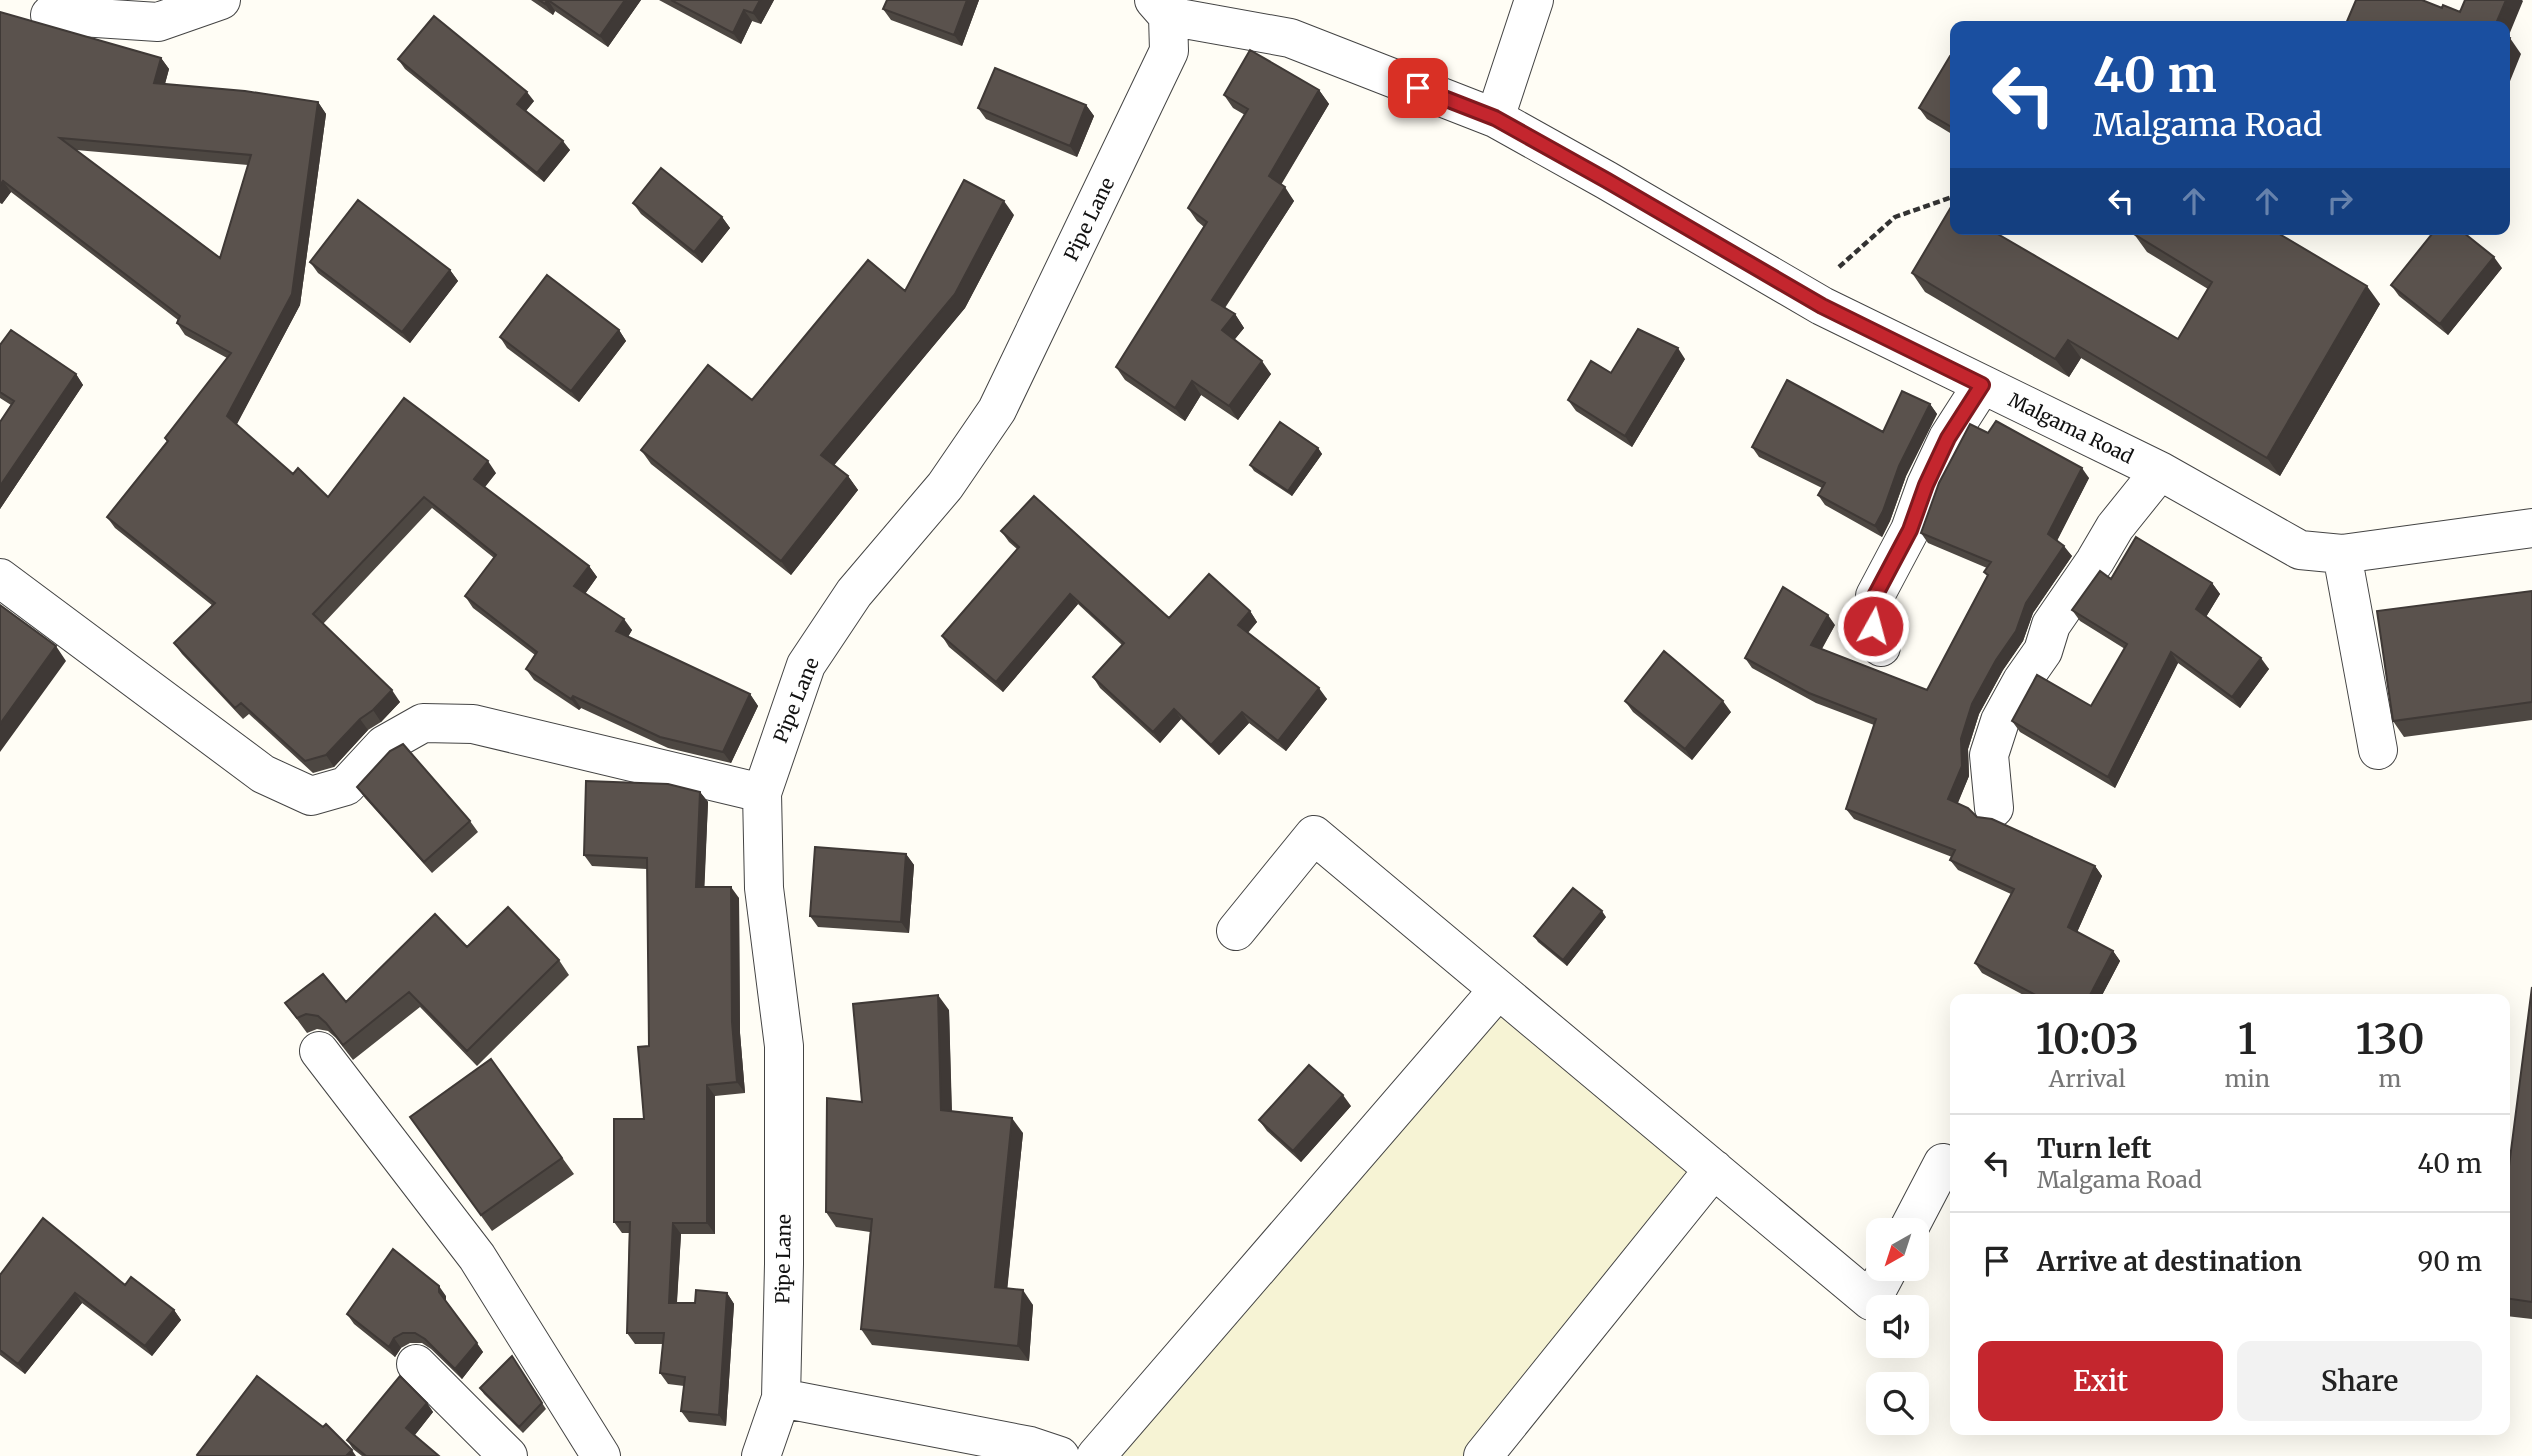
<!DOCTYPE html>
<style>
:root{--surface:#fff;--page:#f2f2f2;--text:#222;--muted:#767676;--line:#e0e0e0;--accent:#c4262e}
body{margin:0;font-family:Merriweather,serif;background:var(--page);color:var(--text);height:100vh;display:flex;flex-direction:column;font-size:26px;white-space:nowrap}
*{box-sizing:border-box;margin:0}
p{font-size:23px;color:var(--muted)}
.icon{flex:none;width:38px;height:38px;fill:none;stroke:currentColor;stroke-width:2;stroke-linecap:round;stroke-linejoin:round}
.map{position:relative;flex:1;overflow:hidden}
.side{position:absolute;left:1950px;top:994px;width:560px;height:441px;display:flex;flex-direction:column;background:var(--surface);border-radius:14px;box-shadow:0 7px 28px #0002}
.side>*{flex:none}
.top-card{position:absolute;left:1950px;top:21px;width:560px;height:214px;border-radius:14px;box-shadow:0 7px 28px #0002;background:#1a4fa0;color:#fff;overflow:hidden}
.needle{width:46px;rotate:219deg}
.buttons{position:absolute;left:1866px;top:1218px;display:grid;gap:14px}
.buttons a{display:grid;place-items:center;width:63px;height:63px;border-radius:14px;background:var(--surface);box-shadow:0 7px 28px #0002;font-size:35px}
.pin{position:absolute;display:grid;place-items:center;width:60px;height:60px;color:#fff;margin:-30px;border-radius:14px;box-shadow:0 4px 10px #0006}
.me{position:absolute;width:77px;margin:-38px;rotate:7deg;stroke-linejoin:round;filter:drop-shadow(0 0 5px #0008)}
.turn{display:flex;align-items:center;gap:24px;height:147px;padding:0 28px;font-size:32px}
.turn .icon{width:91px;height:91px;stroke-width:2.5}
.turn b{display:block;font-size:49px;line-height:60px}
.lanes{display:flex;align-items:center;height:66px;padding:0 28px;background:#0003;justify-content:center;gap:35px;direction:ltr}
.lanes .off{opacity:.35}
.eta{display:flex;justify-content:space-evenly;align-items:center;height:119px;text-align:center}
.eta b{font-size:42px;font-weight:600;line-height:49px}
.primary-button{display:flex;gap:14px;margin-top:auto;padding:14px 28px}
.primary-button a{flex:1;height:80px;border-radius:14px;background:var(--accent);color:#fff;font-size:28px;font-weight:600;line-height:80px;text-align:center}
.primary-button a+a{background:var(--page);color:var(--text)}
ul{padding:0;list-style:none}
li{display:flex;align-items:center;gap:21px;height:98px;padding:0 28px;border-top:2px solid var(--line)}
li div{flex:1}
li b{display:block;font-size:26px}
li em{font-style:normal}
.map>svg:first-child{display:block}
</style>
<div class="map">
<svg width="2532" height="1456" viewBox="0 0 2532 1456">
<rect width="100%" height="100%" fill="#fffdf5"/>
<path fill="#f6f3d4" d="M1499 1003 1701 1171 1470 1456H1112Z"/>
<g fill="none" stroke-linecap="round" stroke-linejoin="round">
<g stroke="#444" stroke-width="40">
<path id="minor" d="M50 15 158 22 221 0
M1168 16 1290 38 1495 118 1606 180 1822 306 2160 471 2300 550 2342 554 2532 528
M1495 118 1534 0
M2342 554 2378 750
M0 578 263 774 311 796 346 786 384 745 423 723 473 724 762 793
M1881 647 1873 626 1875 596 1910 530 1926 485 1948 438 1982 385
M1994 808 1989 755 2000 721 2022 681 2043 651 2051 625 2095 561 2115 527 2160 471
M1236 931 1314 835 1871 1301 1888 1269
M319 1051 477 1257 601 1456
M1908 1230 1943 1163
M416 1364 508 1456
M781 1398 1030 1446 1060 1456
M761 1456 781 1398 784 1264V1046L764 888 762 793 806 665 854 593 945 486 997 410 1169 51 1168 16 1154 0
M1096 1456 1498 990
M1483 1456 1714 1169"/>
</g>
<path stroke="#333" stroke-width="4.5" stroke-dasharray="7 3.5" stroke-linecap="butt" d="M1839 267 1895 217 1955 196"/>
<use href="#minor" stroke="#fff" stroke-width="38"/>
</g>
<path fill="#4d4742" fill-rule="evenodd" d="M531 0H641L608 47 555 11 553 15Z
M659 0H774L761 24 752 21 741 44Z
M887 0H979L962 46 891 20 883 9Z
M0 12 161 58 169 69 165 84 318 102 326 114 300 305 236 425 293 474 328 497 496 473 484 487 589 566 597 577 585 594 632 630 628 637 750 694 758 706 731 763 668 748 581 708 579 710 534 680 526 669 535 655 473 608 465 596 494 558 432 508 323 624 400 702 381 722 368 730 334 767 313 773 249 714 243 719 182 654 174 643 213 606 115 528 107 517 167 442 165 438 227 358 185 335 177 323 178 320 11 192 2 204 0 203ZM76 150 248 165 220 258Z
M398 59 534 101 526 111 570 150 544 182 405 69Z
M1955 59V136L1927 119 1919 108Z
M1319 90 1329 104 1281 185 1294 201 1225 308 1235 314 1244 328 1234 340 1271 374 1238 420 1201 395 1185 421 1125 380 1116 367 1204 227 1197 221 1188 208 1245 115 1233 108 1224 95Z
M1086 105 1094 116 1077 157 986 119 978 108Z
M633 203 722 217 730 228 702 263 641 214Z
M1014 215 965 308 834 465 848 476 858 490 791 575 651 464 641 450 752 400Z
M2134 234 2380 304 2280 476 2081 358 2069 377 1925 292 1912 273 2178 339 2208 289 2147 252Z
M310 262 450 270 458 281 410 343 318 273Z
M2502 268 2448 335 2399 296 2391 285Z
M619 330 626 341 579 402 507 348 500 337Z
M0 345 76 374 83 385 0 509V422L11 405 0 398Z
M1685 359 1632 447 1576 411 1568 400 1611 373Z
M1930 404 1937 414 1906 476 1890 521 1882 537 1825 505 1818 495 1822 488 1759 457 1752 447 1883 432Z
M1988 433 2089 478 2057 541 2072 556 2033 613 2023 641 2003 670 1979 714 1968 749 1969 776 1958 803 1977 817 2095 866 2102 876 2077 932 2113 951 2120 961 2100 999H2031L1982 973 1975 963 2011 894 1958 870 1950 860 1952 857 1854 819 1846 809 1874 725 1816 703 1752 668 1745 658 1835 625 1822 649 1927 690 1987 576 1984 572 1987 568 1928 543 1921 533Z
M1318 448 1322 454 1292 496 1254 471 1250 465Z
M1001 531 1169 618 1250 611 1257 622 1248 633 1327 699 1286 751 1249 723 1219 755 1181 719 1160 743 1100 688 1093 677 1122 645 1078 604 1003 692 949 647 942 636 1017 549 1009 542Z
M2111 579 2212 583 2220 594 2206 617 2269 669 2240 708 2178 663 2115 788 2020 732 2012 721 2091 706 2125 649 2080 621 2072 610Z
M2532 591V720L2404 737 2393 721Z
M1625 701 1731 712 1692 760 1633 712Z
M357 787 470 821 478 832 432 873 365 798Z
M700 792 708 802 704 887 739 898 740 1033 745 1093 715 1096V1234H681L677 1303H695L727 1293 734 1304 726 1426 689 1422 681 1411 684 1386 668 1384 660 1373 663 1344H635L627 1333 629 1233H622L614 1222 644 1119 649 1046 647 869 592 866 584 855Z
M906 854 914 865 909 933 818 927 810 916Z
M1606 917 1567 966 1538 942 1534 936Z
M467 947 559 960 569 975 477 1066 420 1007 353 1060 336 1038 328 1031 317 1029 307 1033 285 1003 346 1002Z
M2532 987V1319L2506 1316 2504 1313V1205Z
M949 1010 952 1111 1023 1133 1007 1288 1033 1305 1029 1361 872 1345 861 1329 870 1232 836 1227 826 1212 862 1102Z
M491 1059 574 1174 492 1231 410 1117Z
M1351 1106 1301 1162 1267 1131 1259 1120Z
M0 1275 125 1285 174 1310 181 1320 152 1356 82 1303 25 1374 0 1355Z
M446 1296V1301L483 1352 462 1379 431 1349 422 1343H410L401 1348 395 1357 354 1324 347 1314Z
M512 1356 546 1409 523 1433 484 1394 480 1388Z
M427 1403 433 1412 415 1435 439 1456H362L353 1449 347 1440Z"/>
<path fill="#3f3936" d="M548 0 555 11 553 15 545 4Z
M625 0H641L608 47 600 36Z
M760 0H774L761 24 753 13Z
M967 0H979L962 46 954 35Z
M2506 0H2522L2523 1 2504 47V26H2495Z
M744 10 752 21 741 44 733 33Z
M2510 38 2521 54 2504 96V53Z
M161 58 169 69 162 94 154 83Z
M1319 90 1329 104 1278 189 1269 176Z
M527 92 534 101 524 113 517 104Z
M318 102 326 114 300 305 235 428 227 416Z
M1086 105 1094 116 1077 157 1070 146Z
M563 141 570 150 544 182 537 173Z
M3 181 11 192 2 204 0 201V185Z
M1285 187 1294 201 1221 313 1212 300Z
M1004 201 1014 215 965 308 831 469 821 455Z
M722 217 730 228 702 263 694 252Z
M2494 257 2502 268 2448 335 2440 324Z
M450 270 458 281 410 343 402 332Z
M2367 286 2380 304 2280 476 2267 458Z
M1235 314 1244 328 1231 344 1222 330Z
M619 330 626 341 579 402 571 391Z
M2068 340 2081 358 2069 377 2055 359Z
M1678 348 1685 359 1632 447 1625 436Z
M1262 361 1271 374 1238 420 1229 406Z
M76 374 83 385 0 509V486Z
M1192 381 1201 395 1185 421 1175 408Z
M1930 404 1937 414 1906 476 1890 521 1882 537 1875 526 1899 466Z
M1318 448 1322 454 1292 496 1288 491Z
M488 461 496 473 482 491 474 479Z
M2082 468 2089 478 2055 544 2048 534Z
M848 476 858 490 791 575 781 561Z
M2064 546 2072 556 2033 613 2023 641 2003 670 1979 714 1968 749 1969 776 1955 809 1948 799 1961 739 1972 704 2026 603Z
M589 566 597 577 582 598 574 586Z
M2212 583 2220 594 2204 620 2196 609Z
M1070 594 1078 604 1003 692 996 682Z
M1250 611 1257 622 1245 635 1238 625Z
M1828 615 1835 625 1818 655 1811 645Z
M624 619 632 630 624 643 616 631Z
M56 646 66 661 0 752V724Z
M2171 652 2178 663 2115 788 2108 777Z
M2261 658 2269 669 2240 708 2232 697Z
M1319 688 1327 699 1286 751 1278 741Z
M392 690 400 702 381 722 373 710Z
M750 694 758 706 731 763 723 752Z
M573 696 581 708 579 710 571 699Z
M1723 701 1731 712 1692 760 1685 749Z
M1174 709 1181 719 1160 743 1153 732Z
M1242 712 1249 723 1219 755 1211 745Z
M360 719 368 730 334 767 326 755Z
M700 792 708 802 704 898 696 887Z
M906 854 914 865 909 933 901 922Z
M2095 866 2102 876 2075 937 2068 927Z
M731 887 739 898 740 1033 745 1093 737 1082 732 1022Z
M1602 911 1606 917 1567 966 1563 960Z
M2113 951 2120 961 2100 999H2088Z
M938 995 949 1010 952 1125 941 1110Z
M707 1085 715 1096V1234L707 1223Z
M1343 1095 1351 1106 1301 1162 1293 1151Z
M1012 1118 1023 1133 1006 1302 995 1287Z
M673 1223 681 1234 676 1314 669 1303Z
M439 1286 446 1296V1302L439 1292Z
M1023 1290 1033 1305 1029 1361 1018 1346Z
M75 1293 82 1303 25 1374 18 1364Z
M727 1293 734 1304 726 1426 719 1415Z
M174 1310 181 1320 152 1356 145 1346Z
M394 1338 401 1348 395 1357 389 1347Z
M477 1343 483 1352 462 1379 455 1369Z
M427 1403 433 1412 413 1437 406 1428Z
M352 1450 356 1456H346Z"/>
<path fill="#5a524d" stroke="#3f3936" stroke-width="2" fill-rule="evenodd" d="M539 0H547L545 4Z
M548 0H625L600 36Z
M671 0H760L753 13 744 10 733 33Z
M887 0H967L954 35 883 9Z
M2356 0H2422L2442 8 2443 5 2460 12 2465 0H2506L2495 26H2345Z
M0 12 161 58 154 83 245 91 318 102 292 294 227 416 293 474 298 468 328 497 404 398 488 461 474 479 589 566 574 586 624 619 616 631 750 694 723 752 660 737 573 696 571 699 526 669 537 652 465 596 496 555 424 497 313 614 392 690 373 710 360 719 326 755 305 761 241 703 235 708 174 643 215 603 107 517 168 441 165 438 231 353 177 323 180 316 3 181 0 185ZM60 138 251 155 220 258Z
M434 16 527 92 517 104 563 141 537 173 398 59Z
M2504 35 2510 38 2504 53Z
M1250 50 1319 90 1269 176 1285 187 1212 300 1235 314 1222 330 1262 361 1229 406 1192 381 1175 408 1116 367 1207 222 1188 208 1248 109 1224 95Z
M1950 56 1955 59V129L1919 108Z
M995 68 1086 105 1070 146 978 108Z
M661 168 722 217 694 252 633 203Z
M964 180 1004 201 955 294 821 455 848 476 781 561 641 450 708 365 752 400 868 260 905 291Z
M358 200 450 270 402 332 310 262Z
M1951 207 1955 209V229H1989L2178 339 2212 282 2134 234 2136 229H2271L2367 286 2267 458 2068 340 2055 359 1912 273Z
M2436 229H2459L2494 257 2440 324 2391 285Z
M547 275 619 330 571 391 500 337Z
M1638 329 1678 348 1625 436 1568 400 1591 361 1611 373Z
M11 330 76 374 0 486V422L14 401 0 392V345Z
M1787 380 1883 432 1902 391 1930 404 1899 466 1883 511 1875 526 1818 495 1825 483 1752 447Z
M1996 421 2082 468 2048 534 2064 546 2026 603 2016 631 1996 660 1972 704 1961 739 1962 766 1948 799 1968 808 1977 817 1992 819 2095 866 2068 927 2113 951 2088 999H2043L1975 963 2014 889 1950 860 1955 850 1846 809 1876 719 1809 693 1745 658 1783 587 1828 615 1811 645 1927 690 1988 575 1984 572 1991 562 1921 533 1939 483 1970 424 1988 433Z
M1280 422 1318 448 1288 491 1250 465Z
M1034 496 1169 618 1209 574 1250 611 1238 625 1319 688 1278 741 1242 712 1211 745 1174 709 1153 732 1093 677 1124 643 1070 594 996 682 942 636 1019 547 1001 531Z
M2136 537 2212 583 2196 609 2261 658 2232 697 2171 652 2108 777 2012 721 2037 675 2091 706 2127 644 2072 610 2100 571 2111 579Z
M2532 591V702L2393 721 2377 611Z
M0 605 56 646 0 724Z
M1664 651 1723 701 1685 749 1625 701Z
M403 744 470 821 424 862 357 787 390 751Z
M586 781 668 784 700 792 696 887H731L732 1022 737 1082 707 1085V1223H673L669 1303H695L696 1290 727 1293 719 1415 681 1411 685 1377 660 1373 664 1333H627L630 1222H614V1119H644L638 1047 649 1046 647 858 584 855Z
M815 847 906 854 901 922 810 916Z
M1573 888 1602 911 1563 960 1534 936Z
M508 907 559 960 467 1051 409 992 343 1045 326 1023 318 1016 306 1014 297 1018 285 1003 323 974 346 1002 435 914 467 947Z
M2532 987V1302L2504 1298V1205Z
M938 995 941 1110 1012 1118 995 1287 1023 1290 1018 1346 861 1329 872 1219 826 1212 827 1098 862 1102 853 1004Z
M491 1059 562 1158 481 1215 410 1117Z
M1309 1065 1343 1095 1293 1151 1259 1120Z
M43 1218 125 1285 131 1277 174 1310 145 1346 75 1293 18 1364 0 1350V1275Z
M393 1249 439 1286V1292L477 1343 455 1369 425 1339 415 1333H403L394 1338 389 1347 347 1314Z
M512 1356 542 1403 519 1427 480 1388Z
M257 1376 323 1427 326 1424 352 1450 346 1456H198L197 1455Z
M400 1376 427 1403 406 1428 439 1456H366L347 1440Z"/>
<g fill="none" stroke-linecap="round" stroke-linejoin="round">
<g stroke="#7f191e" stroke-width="18">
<path id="route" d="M1418 88 1495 118 1606 180 1822 306 1982 385 1948 438 1926 485 1910 530 1875 596 1873 626"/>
</g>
<use href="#route" stroke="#c4262e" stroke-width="12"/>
</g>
<g text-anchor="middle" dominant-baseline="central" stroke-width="7" stroke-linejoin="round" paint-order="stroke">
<g font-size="19" fill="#111" stroke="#fff">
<text transform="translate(1089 219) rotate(-64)">Pipe Lane</text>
<text transform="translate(2071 428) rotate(26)">Malgama Road</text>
<text transform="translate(796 700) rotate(-68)">Pipe Lane</text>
<text transform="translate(783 1259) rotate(-89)">Pipe Lane</text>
</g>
</g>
</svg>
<div class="buttons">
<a><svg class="needle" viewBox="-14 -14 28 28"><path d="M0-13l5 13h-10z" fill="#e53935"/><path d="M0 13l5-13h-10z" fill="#767676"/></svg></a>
<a><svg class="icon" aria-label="sound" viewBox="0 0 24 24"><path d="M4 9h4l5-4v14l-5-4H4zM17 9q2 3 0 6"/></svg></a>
<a><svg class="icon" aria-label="search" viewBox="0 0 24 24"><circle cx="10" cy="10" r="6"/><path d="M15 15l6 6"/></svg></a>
</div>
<div class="pin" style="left:1418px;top:88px;background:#d93025"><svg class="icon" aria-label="arrive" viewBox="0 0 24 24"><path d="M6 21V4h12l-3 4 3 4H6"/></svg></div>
<svg class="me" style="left:1873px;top:626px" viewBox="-20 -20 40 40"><circle r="17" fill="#c4262e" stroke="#fff" stroke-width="3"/><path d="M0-11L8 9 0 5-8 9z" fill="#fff"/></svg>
<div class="top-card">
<div class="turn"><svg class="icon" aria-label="left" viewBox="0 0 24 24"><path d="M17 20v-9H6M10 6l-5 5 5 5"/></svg><div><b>40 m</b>Malgama Road</div></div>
<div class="lanes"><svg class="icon" aria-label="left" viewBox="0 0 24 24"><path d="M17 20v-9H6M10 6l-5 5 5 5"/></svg><svg class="icon off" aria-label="ahead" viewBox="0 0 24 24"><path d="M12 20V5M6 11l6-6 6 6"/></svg><svg class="icon off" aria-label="ahead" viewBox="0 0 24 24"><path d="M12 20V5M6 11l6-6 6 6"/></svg><svg class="icon off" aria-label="right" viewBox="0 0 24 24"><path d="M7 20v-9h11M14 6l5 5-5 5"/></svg></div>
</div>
<section class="side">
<div class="eta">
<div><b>10:03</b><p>Arrival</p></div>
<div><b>1</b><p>min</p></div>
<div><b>130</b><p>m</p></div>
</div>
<ul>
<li><svg class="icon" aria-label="left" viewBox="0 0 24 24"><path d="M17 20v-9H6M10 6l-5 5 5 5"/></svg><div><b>Turn left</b><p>Malgama Road</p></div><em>40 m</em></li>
<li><svg class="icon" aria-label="arrive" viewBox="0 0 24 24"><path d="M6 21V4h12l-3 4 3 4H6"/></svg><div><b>Arrive at destination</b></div><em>90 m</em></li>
</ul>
<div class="primary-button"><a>Exit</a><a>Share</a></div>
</section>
</div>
